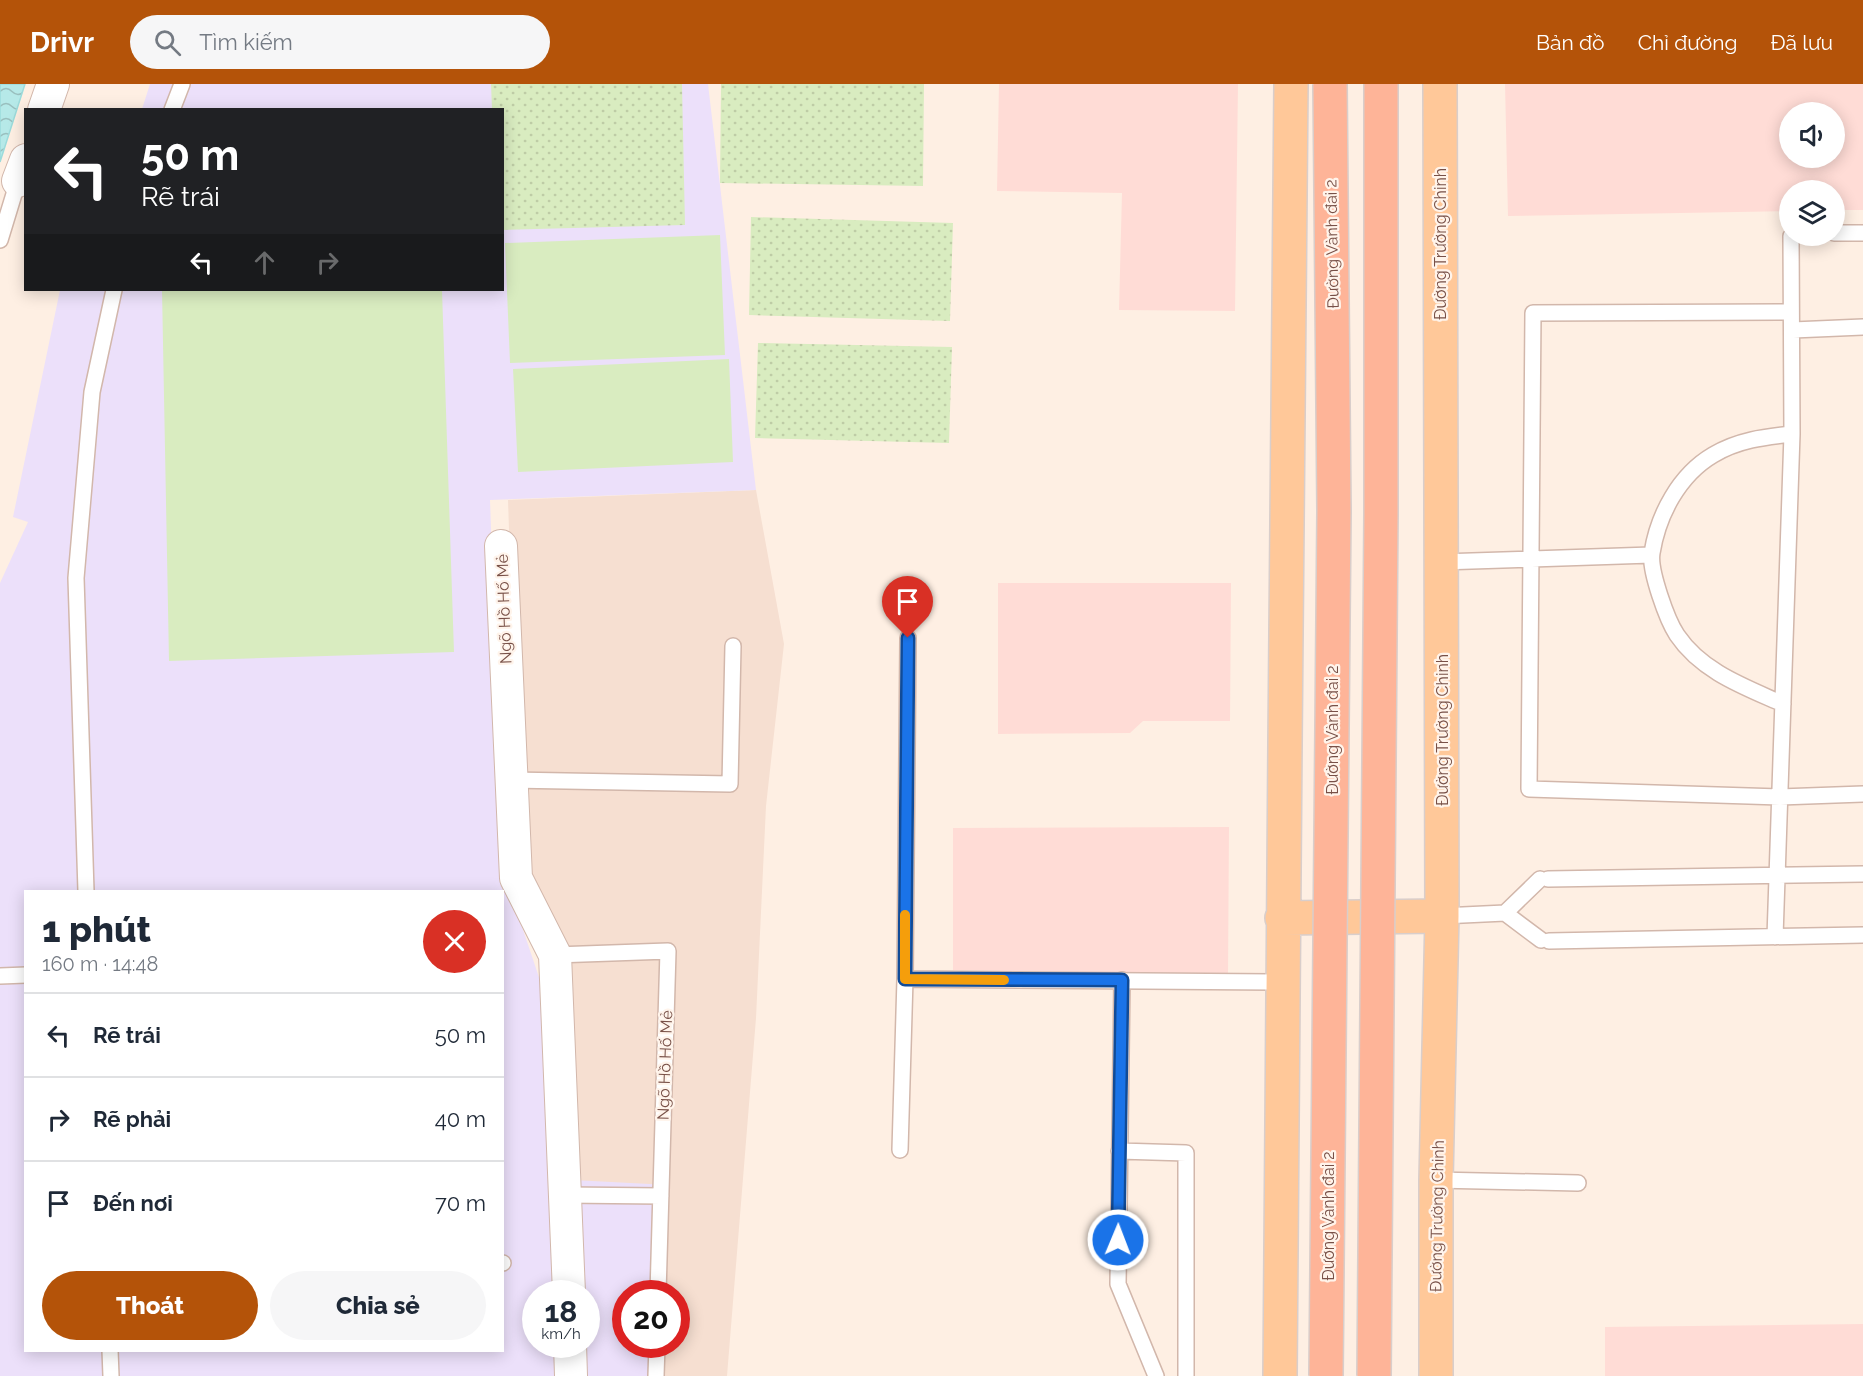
<!DOCTYPE html>
<html lang="vi">
<meta charset="utf-8">
<style>
:root{--surface:#fff;--page:#f6f6f7;--text:#1f2937;--muted:#747a83;--line:#e0e1e3;--accent:#b45309}
body{margin:0;font-family:Raleway,sans-serif;background:var(--page);color:var(--text);height:100vh;display:flex;flex-direction:column;font-size:22px;white-space:nowrap}
*{box-sizing:border-box;margin:0}
p{font-size:20px;color:var(--muted)}
.icon{flex:none;width:33px;height:33px;fill:none;stroke:currentColor;stroke-width:2;stroke-linecap:round;stroke-linejoin:round}
.map{position:relative;flex:1;overflow:hidden}
.sheet{position:absolute;left:24px;top:806px;width:480px;height:462px;display:flex;flex-direction:column;background:var(--surface);border-radius:0px;box-shadow:0 3px 15px #0003}
.sheet>*{flex:none}
.top-card{position:absolute;left:24px;top:24px;width:480px;height:183px;border-radius:0px;box-shadow:0 3px 15px #0003;background:#202124;color:#fff;overflow:hidden}
.buttons{position:absolute;left:1779px;top:18px;display:grid;gap:12px}
.buttons a{display:grid;place-items:center;width:66px;height:66px;border-radius:50%;background:var(--surface);box-shadow:0 3px 15px #0003;font-size:30px}
.speed{position:absolute;left:522px;top:1196px;display:flex;gap:12px;font-size:30px;font-weight:700;text-align:center}
.speed>*{display:grid;place-content:center;width:78px;height:78px;border-radius:50%;background:var(--surface);box-shadow:0 3px 15px #0003;line-height:1}
.speed small{font-size:15px;font-weight:400}
.speed .limit{border:9px solid #d22;background:#fff;color:#111}
.pin{position:absolute;display:grid;place-items:center;width:51px;height:51px;color:#fff;margin:-62px -26px;border-radius:50% 50% 50% 0;rotate:-45deg;box-shadow:0 0 6px #0007}
.pin .icon{rotate:45deg}
.me{position:absolute;width:66px;margin:-33px;rotate:1deg;stroke-linejoin:round;filter:drop-shadow(0 0 4px #0008)}
.turn{display:flex;align-items:center;gap:21px;height:126px;padding:0 18px;font-size:27px}
.turn .icon{width:78px;height:78px;stroke-width:2.5}
.turn b{display:block;font-size:42px;line-height:51px}
.lanes{display:flex;align-items:center;height:57px;padding:0 18px;background:#0003;justify-content:center;gap:30px;direction:ltr}
.lanes .off{opacity:.35}
.round{display:grid;place-items:center;flex:none;width:63px;height:63px;border-radius:32px;background:var(--page)}
.head{display:flex;align-items:center;justify-content:space-between;height:102px;padding:0 18px}
h1{font-size:36px;font-weight:800;line-height:45px}
.primary-button{display:flex;gap:12px;margin-top:auto;padding:12px 18px}
.primary-button a{flex:1;height:69px;border-radius:36px;background:var(--accent);color:#fff;font-size:24px;font-weight:800;line-height:69px;text-align:center}
.primary-button a+a{background:var(--page);color:var(--text)}
ul{padding:0;list-style:none}
li{display:flex;align-items:center;gap:18px;height:84px;padding:0 18px;border-top:2px solid var(--line)}
li div{flex:1}
li b{display:block;font-size:22px}
li em{font-style:normal}
header{display:flex;align-items:center;gap:36px;box-sizing:border-box;height:84px;padding:0 30px;background:var(--accent);color:#fff}
header strong{font-size:28px}
nav{display:flex;gap:33px;margin-inline-start:auto;font-size:21px}
.search{width:420px;height:54px;background:var(--page);display:flex;align-items:center;gap:15px;box-sizing:border-box;padding:0 21px;border-radius:33px;color:var(--muted);font-size:22px}
.map>svg:first-child{display:block}
</style>
<header>
<strong>Drivr</strong>
<div class="search"><svg class="icon" aria-label="search" viewBox="0 0 24 24"><circle cx="10" cy="10" r="6"/><path d="M15 15l6 6"/></svg>Tìm kiếm</div>
<nav><a>Bản đồ</a><a>Chỉ đường</a><a>Đã lưu</a></nav>
</header>
<div class="map">
<svg width="1863" height="1292" viewBox="0 0 1863 1292">
<defs>
<pattern id="park-dots" width="8" height="8" patternUnits="userSpaceOnUse" patternTransform="scale(1.5)"><rect width="8" height="8" fill="#d9ecc0"/><path d="M2 2h.1M6 6h.1" fill="none" stroke="#becca6" stroke-width="1.8" stroke-linecap="round"/></pattern>
<pattern id="water-waves" width="16" height="10" patternUnits="userSpaceOnUse" patternTransform="scale(1.5)"><rect width="16" height="10" fill="#b6e9e8"/><path d="M0 5q4-4 8 0t8 0" fill="none" stroke="#99bfbe"/></pattern>
</defs>
<rect width="100%" height="100%" fill="#feefe3"/>
<path fill="#f6dfd1" d="M756 406 784 560 766 722 756 934 727 1292H660L662 1260H676V1209H664L573 1096 565 894 521 795 508 416Z"/>
<path fill="#ffdcd6" fill-rule="evenodd" d="M999 0H1238L1235 227 1119 226 1122 109 997 107Z
M1505 0H1863V126H1835L1834 106H1790L1789 127 1508 132ZM1790 28H1834V74H1790Z
M998 499H1231L1230 637H1143L1130 649 998 650Z
M1229 743 1228 890 953 886V744Z
M1863 1240V1292H1605V1243Z"/>
<path fill="#ece0fa" fill-rule="evenodd" d="M150 0H708L756 406 490 416 503 786 553 935 554 1209H536V1260H555L556 1292H0V499L28 438 13 433 60 206H502V26L142 25ZM26 807H502V1266H26Z
M573 1096 669 1101 664 1209H626V1260H662L660 1292H581L579 1260H586V1209H577Z"/>
<path fill="#d9ecc0" d="M720 151 725 271 510 279 505 159Z
M162 206H442L454 568 169 577Z
M729 275 733 378 518 388 513 285Z"/>
<path fill="url(#park-dots)" d="M491 0H682L685 141 503 146 502 26 492 25Z
M721 0H924L923 102 720 99Z
M751 133 953 139 950 237 749 231Z
M758 259 952 263 949 359 755 354Z"/>
<path fill="url(#water-waves)" stroke="#9cdbdb" stroke-width="1.5" d="M0 0H25L0 78Z"/>
<g fill="none" stroke-linecap="round" stroke-linejoin="round">
<g stroke="#d2b7ab" stroke-width="18">
<path id="service" d="M172 26 182 0
M1834 149H1863
M0 156 18 97
M1791 228 1533 229 1529 705 1780 713 1863 710
M1793 246 1863 243
M1441 478 1651 471
M1783 620C1745 603 1702 588 1677 551 1667 536 1649 486 1652 469 1658 431 1679 391 1713 371 1738 356 1764 353 1792 350
M511 696 730 700 733 562
M1548 795 1863 790
M86 807 76 494 92 308 114 206
M1505 829 1541 856
M1442 832 1505 829 1540 795
M1775 853 1792 350 1791 152
M1549 857 1863 851
M555 871 668 867 658 1209
M0 892 26 891
M905 895 1281 898
M1122 896 1118 1200 1156 1292
M900 1066 905 895 908 554
M1119 1067 1186 1069V1292
M1436 1096 1578 1099
M565 1111 661 1112
M502 1179H503
M110 1266 111 1292
M656 1292 657 1260"/>
</g>
<g stroke="#d2b7ab" stroke-width="34">
<path id="minor" d="M44 26 53 0
M18 97 26 76
M501 462 516 794 555 871 569 1209
M570 1260 571 1292"/>
</g>
<g stroke="#d9cecb" stroke-width="36">
<path id="primary" d="M1282 834 1442 832
M1280 1292C1281 861 1289 431 1291 0
M1436 1292V1096L1442 832 1440 0"/>
</g>
<use href="#service" stroke="#fff" stroke-width="15"/>
<use href="#minor" stroke="#fff" stroke-width="32"/>
<use href="#primary" stroke="#ffc899" stroke-width="33"/>
<g stroke="#d9cecb" stroke-width="36" stroke-linecap="butt">
<path id="trunk-bridge" d="M1326 1292 1334 427 1330 0
M1374 1292 1381 430V0"/>
</g>
<use href="#trunk-bridge" stroke="#feb498" stroke-width="33"/>
</g>
<g fill="none" stroke-linecap="round" stroke-linejoin="round">
<g stroke="#114b97" stroke-width="15">
<path id="route" d="M908 554 905 895 1122 896 1118 1156"/>
</g>
<use href="#route" stroke="#1a73e8" stroke-width="10"/>
<path stroke="#f59e0b" stroke-width="10" d="M905 831V895L1004 896"/>
</g>
<g text-anchor="middle" dominant-baseline="central" stroke-width="4.5" stroke-linejoin="round" paint-order="stroke">
<g font-size="16" fill="#785047" stroke="#fff4eb">
<text transform="translate(1332 160) rotate(-91)">Đường Vành đai 2</text>
<text transform="translate(1440 160) rotate(-90)">Đường Trường Chinh</text>
<text transform="translate(504 525) rotate(-92)">Ngõ Hồ Hố Mẻ</text>
<text transform="translate(1332 646) rotate(-90)">Đường Vành đai 2</text>
<text transform="translate(1442 646) rotate(-90)">Đường Trường Chinh</text>
<text transform="translate(665 981) rotate(-88)">Ngõ Hồ Hố Mẻ</text>
<text transform="translate(1328 1132) rotate(-90)">Đường Vành đai 2</text>
<text transform="translate(1437 1132) rotate(-89)">Đường Trường Chinh</text>
</g>
</g>
</svg>
<div class="buttons">
<a><svg class="icon" aria-label="sound" viewBox="0 0 24 24"><path d="M4 9h4l5-4v14l-5-4H4zM17 9q2 3 0 6"/></svg></a>
<a><svg class="icon" aria-label="layers" viewBox="0 0 24 24"><path d="M12 4l9 5-9 5-9-5zM3 14l9 5 9-5"/></svg></a>
</div>
<div class="speed"><div>18<small>km/h</small></div><div class="limit">20</div></div>
<div class="pin" style="left:908px;top:554px;background:#d93025"><svg class="icon" aria-label="arrive" viewBox="0 0 24 24"><path d="M6 21V4h12l-3 4 3 4H6"/></svg></div>
<svg class="me" style="left:1118px;top:1156px" viewBox="-20 -20 40 40"><circle r="17" fill="#1a73e8" stroke="#fff" stroke-width="3"/><path d="M0-11L8 9 0 5-8 9z" fill="#fff"/></svg>
<div class="top-card">
<div class="turn"><svg class="icon" aria-label="left" viewBox="0 0 24 24"><path d="M17 20v-9H6M10 6l-5 5 5 5"/></svg><div><b>50 m</b>Rẽ trái</div></div>
<div class="lanes"><svg class="icon" aria-label="left" viewBox="0 0 24 24"><path d="M17 20v-9H6M10 6l-5 5 5 5"/></svg><svg class="icon off" aria-label="ahead" viewBox="0 0 24 24"><path d="M12 20V5M6 11l6-6 6 6"/></svg><svg class="icon off" aria-label="right" viewBox="0 0 24 24"><path d="M7 20v-9h11M14 6l5 5-5 5"/></svg></div>
</div>
<section class="sheet">
<div class="head"><div><h1>1 phút</h1><p>160 m · 14:48</p></div><a class="round" style="background:#d93025;color:#fff"><svg class="icon" aria-label="close" viewBox="0 0 24 24"><path d="M6 6l12 12M18 6L6 18"/></svg></a></div>
<ul>
<li><svg class="icon" aria-label="left" viewBox="0 0 24 24"><path d="M17 20v-9H6M10 6l-5 5 5 5"/></svg><div><b>Rẽ trái</b></div><em>50 m</em></li>
<li><svg class="icon" aria-label="right" viewBox="0 0 24 24"><path d="M7 20v-9h11M14 6l5 5-5 5"/></svg><div><b>Rẽ phải</b></div><em>40 m</em></li>
<li><svg class="icon" aria-label="arrive" viewBox="0 0 24 24"><path d="M6 21V4h12l-3 4 3 4H6"/></svg><div><b>Đến nơi</b></div><em>70 m</em></li>
</ul>
<div class="primary-button"><a>Thoát</a><a>Chia sẻ</a></div>
</section>
</div>
